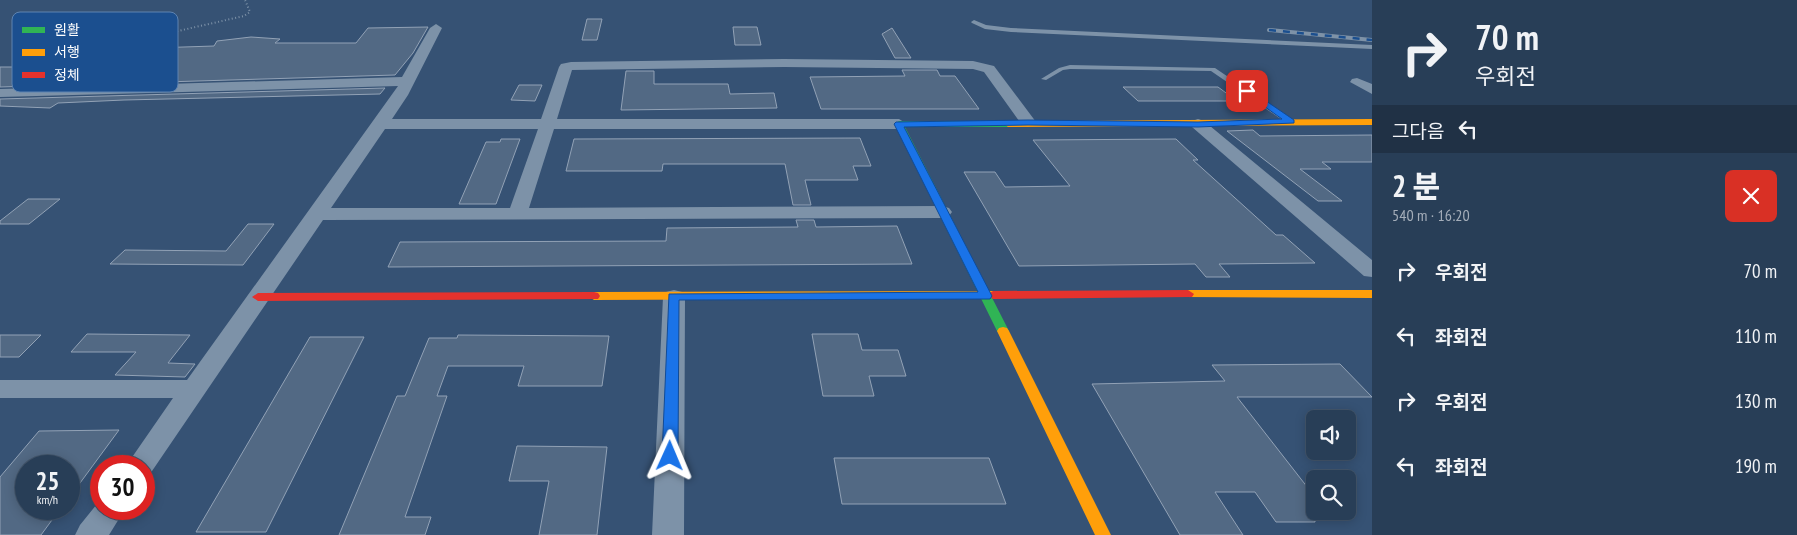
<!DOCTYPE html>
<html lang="ko">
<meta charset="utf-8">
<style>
:root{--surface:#283e57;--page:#344961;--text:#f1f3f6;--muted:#a5aeba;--line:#44576d}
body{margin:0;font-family:"PT Sans Narrow","Noto Sans KR",sans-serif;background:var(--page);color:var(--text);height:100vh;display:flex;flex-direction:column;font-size:19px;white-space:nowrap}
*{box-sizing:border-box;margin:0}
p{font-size:16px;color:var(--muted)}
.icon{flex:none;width:28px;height:28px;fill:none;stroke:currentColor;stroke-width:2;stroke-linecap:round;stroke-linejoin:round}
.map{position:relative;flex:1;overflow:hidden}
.panel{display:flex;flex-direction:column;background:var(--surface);width:425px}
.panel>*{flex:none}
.hud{background:#283e57;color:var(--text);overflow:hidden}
.tools{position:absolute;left:1306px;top:410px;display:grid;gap:10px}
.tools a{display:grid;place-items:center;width:50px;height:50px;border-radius:8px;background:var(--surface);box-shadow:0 2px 12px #0003,0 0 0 1px var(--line);font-size:25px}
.speed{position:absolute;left:15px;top:455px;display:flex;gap:10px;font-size:25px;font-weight:700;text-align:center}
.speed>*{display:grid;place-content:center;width:65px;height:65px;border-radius:50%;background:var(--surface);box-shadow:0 2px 12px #0003,0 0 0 1px var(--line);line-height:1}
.speed small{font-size:12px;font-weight:400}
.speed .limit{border:8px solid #d22;background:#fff;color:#111}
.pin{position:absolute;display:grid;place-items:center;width:42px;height:42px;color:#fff;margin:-21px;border-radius:10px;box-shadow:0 2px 8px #0006}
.me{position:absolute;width:55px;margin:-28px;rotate:1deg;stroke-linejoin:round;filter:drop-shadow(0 0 4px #0008)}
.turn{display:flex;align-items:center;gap:18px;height:105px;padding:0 20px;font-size:22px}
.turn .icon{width:65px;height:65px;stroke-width:2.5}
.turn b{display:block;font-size:35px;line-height:42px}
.then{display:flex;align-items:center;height:48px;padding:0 20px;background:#0003;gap:10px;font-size:19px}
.round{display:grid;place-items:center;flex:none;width:52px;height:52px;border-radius:8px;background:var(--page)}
.summary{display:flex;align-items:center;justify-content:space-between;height:85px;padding:0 20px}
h1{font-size:30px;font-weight:800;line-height:38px}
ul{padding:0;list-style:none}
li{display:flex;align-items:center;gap:15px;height:65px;padding:0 20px}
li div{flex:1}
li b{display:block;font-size:19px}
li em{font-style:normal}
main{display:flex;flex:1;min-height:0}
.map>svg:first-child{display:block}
</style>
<main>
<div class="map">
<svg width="1372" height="535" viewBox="0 0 1372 535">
<rect width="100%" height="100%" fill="#365274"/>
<path fill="#526984" stroke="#92a2b6" d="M587 19H602L597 40H582Z
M428 27 413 53 395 75 0 87V67H42L47 64 138 60 153 48 214 46 217 41 251 37 280 39 275 43H356L368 28Z
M733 27H757L761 45H735Z
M892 28 911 58H895L882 34Z
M902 70H937L940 76H955L979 109H821L810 77 905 76Z
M626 71H654V84H728L730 94 774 93 777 108 621 110Z
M519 85H542L535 101 511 100Z
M1123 87H1218L1237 101H1138Z
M385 88 380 94 124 100 58 103 50 108 0 106V99Z
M1253 130 1260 136 1372 135V162H1322L1331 169H1300L1342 201H1318L1227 131Z
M860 138 871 166H853L858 180H805L811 205H793L785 164H663L662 171H566L574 139Z
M501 139H520L496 204H459L486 142H500Z
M1176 139 1198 160H1193L1276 235H1283L1315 263 1219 264 1230 277H1206L1195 264 1019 266 964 172H995L1005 187 1070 186 1033 140Z
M28 199H60L29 224H0V221Z
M796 220H814L816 227 897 226 912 264 388 267 400 242 666 241 667 228 798 227Z
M248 224H274L243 265 110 264 125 250 226 251Z
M87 334 190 335 168 363 195 364 185 377 115 375 136 352H71Z
M812 334H858L862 350H898L906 376H869L874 396H823Z
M0 335H41L19 357H0Z
M458 335 609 336 602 386H518L524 366H448L437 396H447L405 517H431L425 535H339L397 396H405L429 338H457Z
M310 337H364L266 532H196Z
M1340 364 1372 397H1237L1315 497V522H1276L1255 492H1215L1243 535H1180L1092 384 1225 381 1212 365Z
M119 430 69 498V466H26V509H60L41 535H0V477L39 431Z
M517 446 607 447 597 535H539L549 481H509Z
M834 458H989L1006 504H842Z"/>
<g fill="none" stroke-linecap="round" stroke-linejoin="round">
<path stroke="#7d92a8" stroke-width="2" stroke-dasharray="1 2.5" stroke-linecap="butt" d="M65 77 100 54 134 41 244 16 250 12 245 0"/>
<path fill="#7d92a8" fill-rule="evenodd" d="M974 20 986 25 1011 28 1372 45V49L1011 32 985 29 972 23 971 22Z
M1070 65 1215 68 1295 122 1291 124H1288L1211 71 1070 69 1063 70 1046 80 1041 79 1059 68Z"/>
<path fill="#7d92a8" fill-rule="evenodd" d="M436 24 442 28 408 95 392 119H541L559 67 561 64 571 62 784 59 973 61 994 66 1036 122 1028 127 1022 125 984 72 973 69 784 67 572 70 557 119H899L907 124 899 129H554L529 208 942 206 949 208 952 212 949 216 942 218 323 220 150 474 144 476V466H126L173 398H0V380H187L398 86 0 97V89L402 77 430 28ZM385 129H538L510 208H331Z
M1357 78 1372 84V94L1350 82 1352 79Z
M1198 119 1204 121 1372 260V277L1364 276 1192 127 1190 124 1192 121Z
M674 290 682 292 685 297 684 535H652L663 297 666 292Z
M101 499V509H125L109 535H75L80 525Z"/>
<path fill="#30b455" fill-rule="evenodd" d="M899 121H1008L1012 124 1008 127H905L1009 331 1007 334H999L997 331 895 124Z"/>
<path fill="#ff9f0a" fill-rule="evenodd" d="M1372 119V125L1008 127 1004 124 1008 121Z
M1188 290H1372V298L1184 297 1182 294Z
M993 291 997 292 999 295 997 298 594 300 588 296 594 292Z
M1003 327 1007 328 1009 331 1111 535H1095L997 331 999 328Z"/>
<path fill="#e5322d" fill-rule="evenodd" d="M1188 290 1194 294 1192 297 993 299 987 295 993 291Z
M594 292 598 293 600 296 598 299 258 301 252 297 258 293Z"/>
<g stroke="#7e92a7" stroke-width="4">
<path id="rail" d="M1269 30 1372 40"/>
</g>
<use href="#rail" stroke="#1b4f8f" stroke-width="2.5" stroke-dasharray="7" stroke-linecap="butt"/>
</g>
<path fill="#1a73e8" stroke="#114b97" d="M1247 88 1294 120V123L1198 127 1028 125 904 127 992 296 990 299 679 300 678 456 675 460 670 462 665 460 662 456 669 294 978 292 894 124 896 122 1028 120 1198 122 1282 119 1244 92V89Z"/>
<rect x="12" y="12" width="166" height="80" rx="8" fill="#1b4f8f" stroke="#5f84b1" stroke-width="1"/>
<rect x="22" y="27" width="23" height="6" fill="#30b455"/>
<rect x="22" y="49" width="23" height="7" fill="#ff9f0a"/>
<rect x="22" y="72" width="23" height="6" fill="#e5322d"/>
<g font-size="14" fill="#fff">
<text x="54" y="35">원활</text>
<text x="54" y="57">서행</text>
<text x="54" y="80">정체</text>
</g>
</svg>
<div class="tools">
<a><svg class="icon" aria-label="sound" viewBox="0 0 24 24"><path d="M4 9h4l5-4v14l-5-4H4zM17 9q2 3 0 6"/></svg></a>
<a><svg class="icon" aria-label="search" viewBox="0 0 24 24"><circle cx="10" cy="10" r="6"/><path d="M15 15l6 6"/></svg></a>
</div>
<div class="speed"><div>25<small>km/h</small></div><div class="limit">30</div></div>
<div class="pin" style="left:1247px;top:91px;background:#d93025"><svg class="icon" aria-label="arrive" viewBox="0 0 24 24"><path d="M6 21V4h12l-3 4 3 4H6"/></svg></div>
<svg class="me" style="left:670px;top:456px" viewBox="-20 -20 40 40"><path d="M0-17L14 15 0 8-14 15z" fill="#1a73e8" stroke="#fff" stroke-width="4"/></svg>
</div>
<section class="panel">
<div class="hud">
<div class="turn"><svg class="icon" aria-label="right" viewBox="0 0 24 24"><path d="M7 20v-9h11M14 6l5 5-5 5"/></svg><div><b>70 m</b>우회전</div></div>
<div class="then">그다음<svg class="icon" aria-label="left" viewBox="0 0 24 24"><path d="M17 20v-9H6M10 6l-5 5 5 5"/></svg></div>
</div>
<div class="summary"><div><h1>2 분</h1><p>540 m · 16:20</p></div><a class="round" style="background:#d93025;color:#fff"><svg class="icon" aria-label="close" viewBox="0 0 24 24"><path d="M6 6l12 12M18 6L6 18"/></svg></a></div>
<ul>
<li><svg class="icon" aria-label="right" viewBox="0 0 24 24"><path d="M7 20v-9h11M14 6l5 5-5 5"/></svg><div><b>우회전</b></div><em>70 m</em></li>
<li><svg class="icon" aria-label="left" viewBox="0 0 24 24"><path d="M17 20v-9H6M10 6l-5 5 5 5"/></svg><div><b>좌회전</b></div><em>110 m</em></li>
<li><svg class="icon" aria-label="right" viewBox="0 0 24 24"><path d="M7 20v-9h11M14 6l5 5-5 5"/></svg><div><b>우회전</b></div><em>130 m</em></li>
<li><svg class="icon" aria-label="left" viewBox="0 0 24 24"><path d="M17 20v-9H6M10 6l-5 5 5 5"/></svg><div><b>좌회전</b></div><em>190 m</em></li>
</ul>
</section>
</main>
